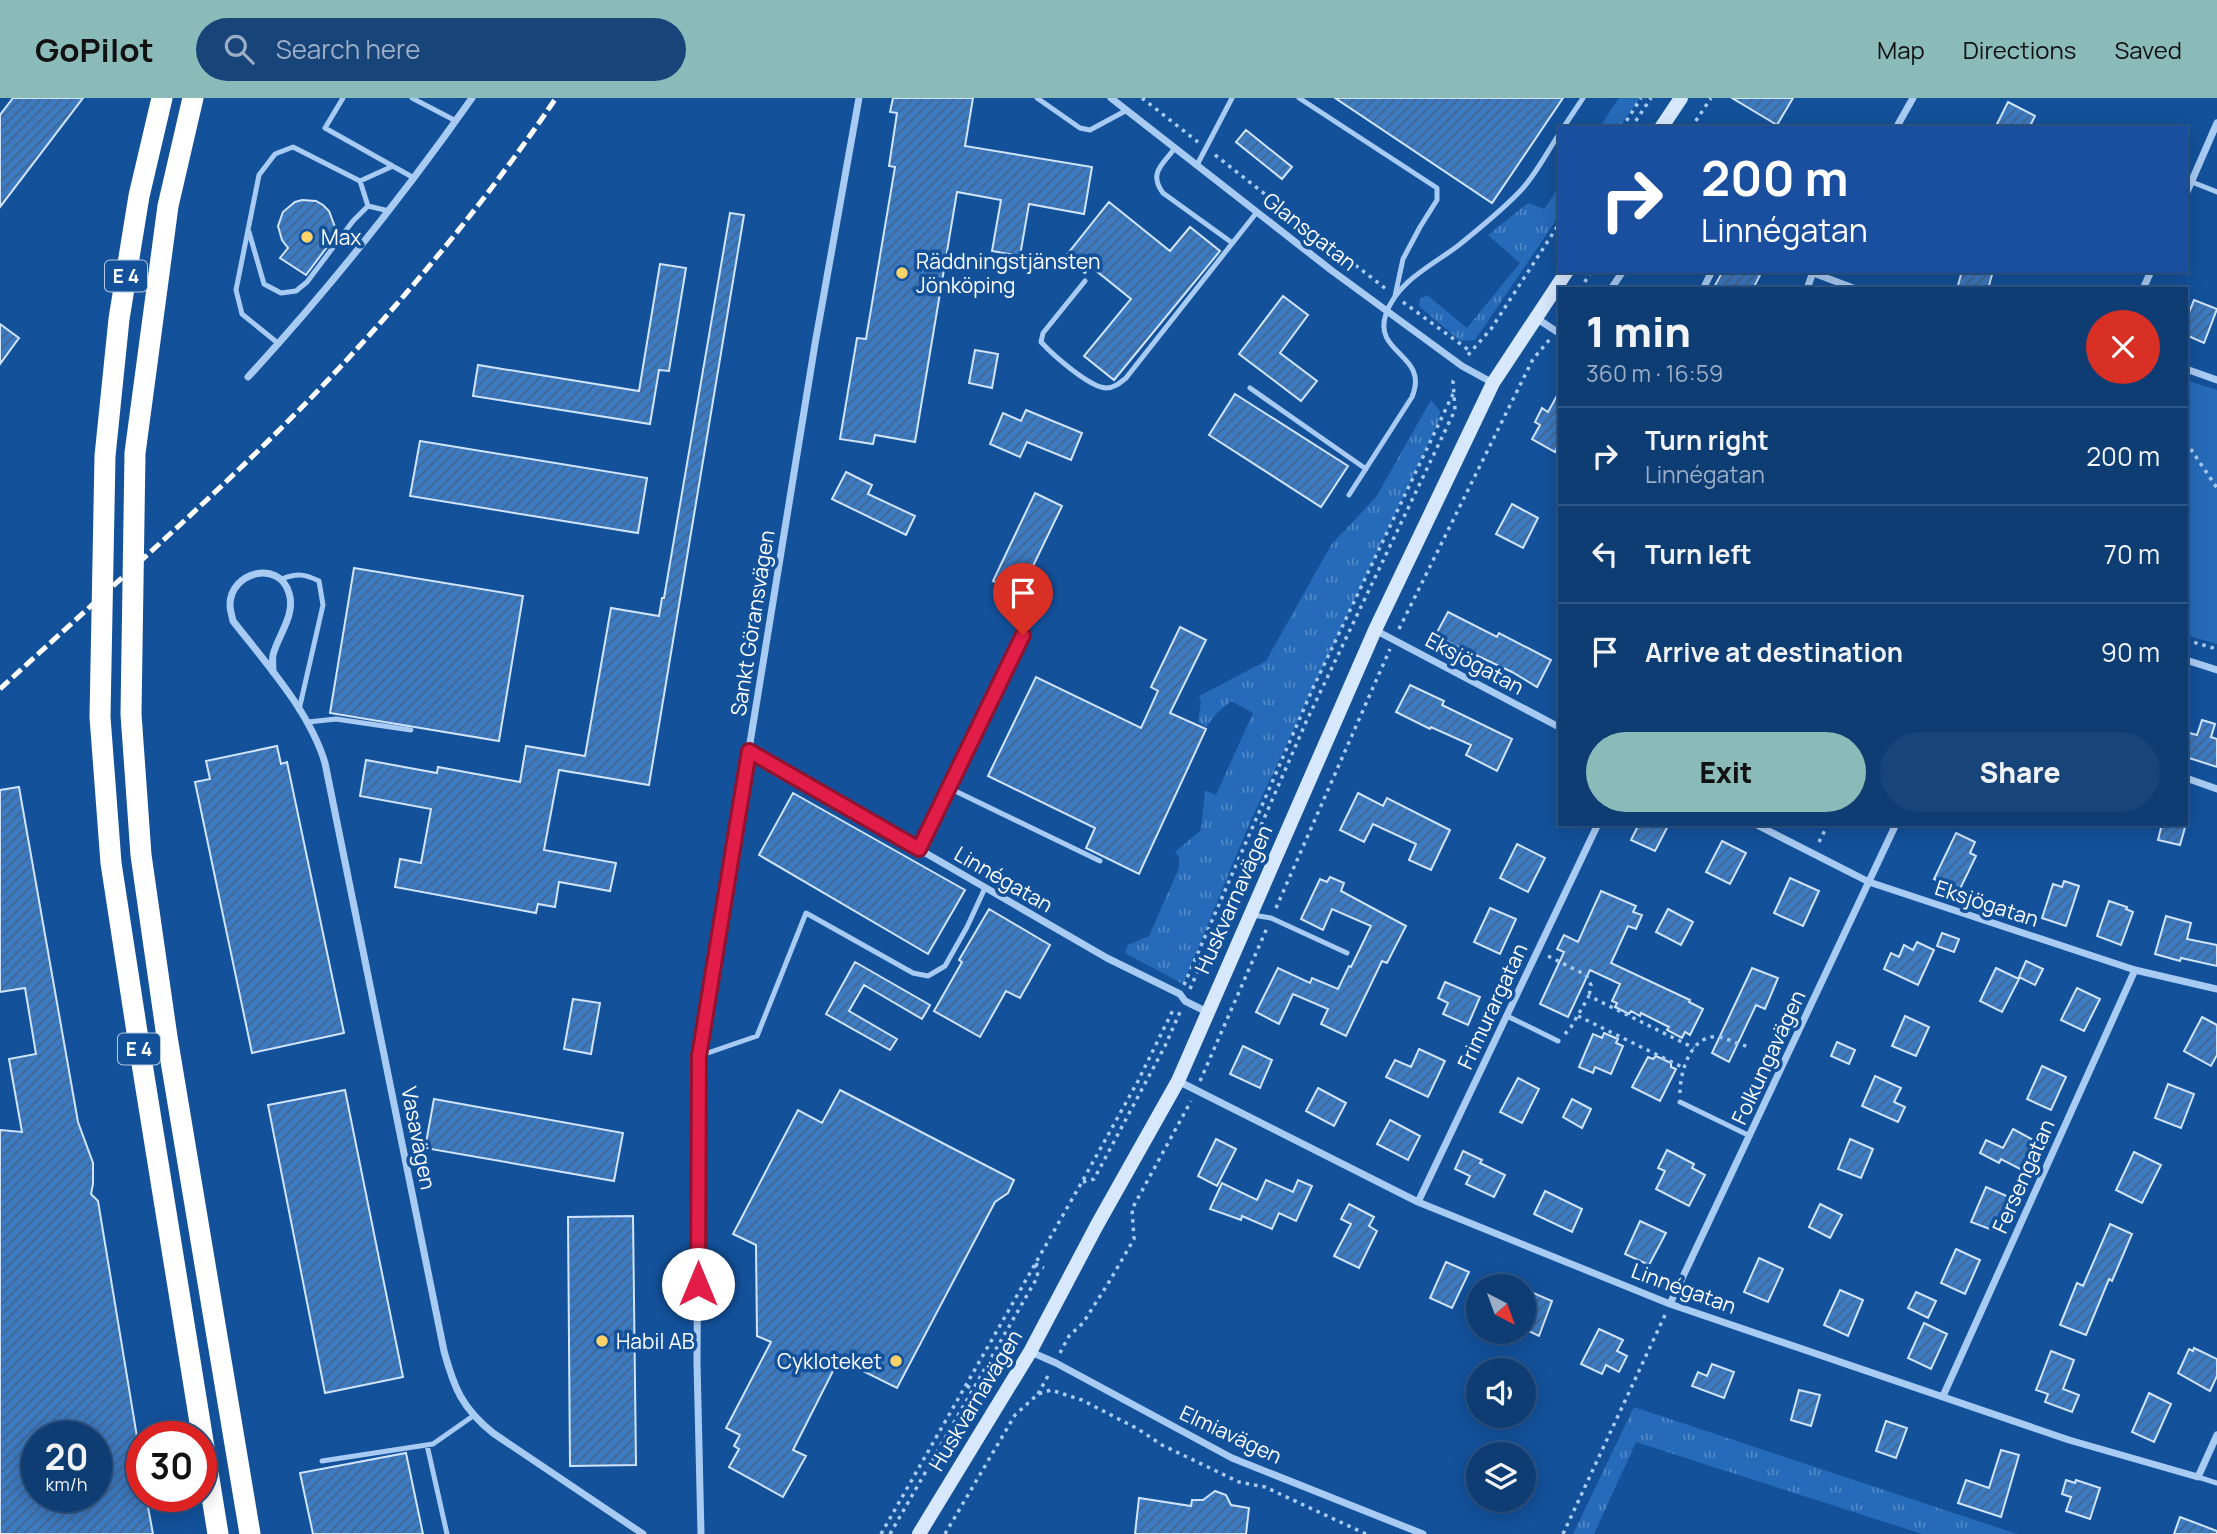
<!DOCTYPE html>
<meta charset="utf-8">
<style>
:root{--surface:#0e3d74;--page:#174479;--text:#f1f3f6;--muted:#9baec5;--line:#2e5686;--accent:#8bbbb9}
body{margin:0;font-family:Manrope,sans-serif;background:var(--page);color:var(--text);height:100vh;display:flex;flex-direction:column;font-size:26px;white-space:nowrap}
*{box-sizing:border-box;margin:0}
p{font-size:23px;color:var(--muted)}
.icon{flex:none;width:38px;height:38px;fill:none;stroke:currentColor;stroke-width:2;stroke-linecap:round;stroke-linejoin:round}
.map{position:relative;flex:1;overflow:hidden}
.drawer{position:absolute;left:1558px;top:189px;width:630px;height:539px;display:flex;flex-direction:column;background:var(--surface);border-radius:0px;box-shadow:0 4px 18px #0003,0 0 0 2px var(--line)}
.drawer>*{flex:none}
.hud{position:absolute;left:1558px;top:28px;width:630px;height:147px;border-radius:0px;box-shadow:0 4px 18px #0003,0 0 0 2px var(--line);background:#1a4fa0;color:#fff;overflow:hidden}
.needle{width:46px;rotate:139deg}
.fabs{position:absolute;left:1466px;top:1176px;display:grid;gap:14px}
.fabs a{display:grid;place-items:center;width:70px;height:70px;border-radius:50%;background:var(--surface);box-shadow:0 4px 18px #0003,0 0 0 2px var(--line);font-size:35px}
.speed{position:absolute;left:21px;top:1323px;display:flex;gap:14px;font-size:35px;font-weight:700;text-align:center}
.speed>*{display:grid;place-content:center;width:91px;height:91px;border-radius:50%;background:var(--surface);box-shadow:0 4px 18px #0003,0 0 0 2px var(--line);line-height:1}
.speed small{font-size:18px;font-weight:400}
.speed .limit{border:10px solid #d22;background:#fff;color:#111}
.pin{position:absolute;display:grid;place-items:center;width:60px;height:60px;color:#fff;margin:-72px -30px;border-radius:50% 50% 50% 0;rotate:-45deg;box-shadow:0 0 7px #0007}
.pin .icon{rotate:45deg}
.me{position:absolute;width:77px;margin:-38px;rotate:0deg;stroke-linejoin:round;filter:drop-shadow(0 0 5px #0008)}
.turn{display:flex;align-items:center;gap:24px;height:147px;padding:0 28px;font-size:32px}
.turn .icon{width:91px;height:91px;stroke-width:2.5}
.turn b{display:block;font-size:49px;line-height:60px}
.round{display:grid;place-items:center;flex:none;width:74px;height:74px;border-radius:37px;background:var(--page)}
.overview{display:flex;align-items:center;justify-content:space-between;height:119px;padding:0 28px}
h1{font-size:42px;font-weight:800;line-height:52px}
.cta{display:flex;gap:14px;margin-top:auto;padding:14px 28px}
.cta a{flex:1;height:80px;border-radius:42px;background:var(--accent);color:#111;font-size:28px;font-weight:800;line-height:80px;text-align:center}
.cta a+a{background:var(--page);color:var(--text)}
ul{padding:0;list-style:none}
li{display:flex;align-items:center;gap:21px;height:98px;padding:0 28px;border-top:2px solid var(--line)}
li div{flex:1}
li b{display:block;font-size:26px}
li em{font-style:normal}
header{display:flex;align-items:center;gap:42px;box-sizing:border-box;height:98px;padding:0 35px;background:var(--accent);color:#111}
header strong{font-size:33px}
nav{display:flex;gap:38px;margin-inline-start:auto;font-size:24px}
.search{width:490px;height:63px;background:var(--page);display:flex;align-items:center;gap:18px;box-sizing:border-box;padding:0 24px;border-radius:38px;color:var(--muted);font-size:26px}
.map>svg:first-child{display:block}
</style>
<header>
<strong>GoPilot</strong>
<div class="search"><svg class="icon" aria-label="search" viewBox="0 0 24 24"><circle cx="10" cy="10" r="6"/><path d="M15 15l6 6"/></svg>Search here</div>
<nav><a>Map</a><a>Directions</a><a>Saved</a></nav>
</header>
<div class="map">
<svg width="2217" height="1436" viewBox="0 0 2217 1436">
<defs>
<pattern id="grass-tufts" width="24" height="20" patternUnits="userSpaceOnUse" patternTransform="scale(1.75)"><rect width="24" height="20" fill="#266bb9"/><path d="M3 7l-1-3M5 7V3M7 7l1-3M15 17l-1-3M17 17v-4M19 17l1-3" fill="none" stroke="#5189c7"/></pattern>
<pattern id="building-hatch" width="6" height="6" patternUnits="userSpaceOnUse" patternTransform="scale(1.75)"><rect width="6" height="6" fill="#3c7ac2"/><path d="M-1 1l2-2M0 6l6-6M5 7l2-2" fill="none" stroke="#43658d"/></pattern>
</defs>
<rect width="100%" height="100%" fill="#13519b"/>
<path fill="url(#grass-tufts)" d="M1619 0H1640L1619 30H1599Z
M1559 89V118L1475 242 1460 243 1419 208 1421 200 1427 197 1467 230 1520 165 1488 137 1528 105 1544 111Z
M1431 302 1440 313 1439 323 1251 722 1183 886 1125 855 1128 847 1149 838 1179 770V759L1175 754 1201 732 1205 693 1216 697 1253 615 1231 603 1216 616 1206 629 1198 624 1201 604 1199 598 1266 563 1331 447 1376 399Z
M1634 1309 2017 1436H1922L1636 1344 1594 1436H1573Z"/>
<path fill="#266bb9" d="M2186 282 2217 292V546L2186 537Z"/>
<path fill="url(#building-hatch)" stroke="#d0e5fd" stroke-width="2" fill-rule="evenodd" d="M13 0H83L0 109V17Z
M893 0H973L965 48 1092 69 1084 116 1029 106 1020 158 992 153 1001 102 957 94 915 344 875 337 873 346 840 341 857 240 866 241 895 69 889 68 897 15 890 14Z
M1335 0H1563L1492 105Z
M1732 0H1793L1777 27Z
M2008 4 2035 18 2029 30H1995Z
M1246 32 1292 69 1282 81 1236 44Z
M302 102 316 103 323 107 329 113 335 129 333 141 306 177 280 160 288 150 282 142 278 128 283 114 295 104Z
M1109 104 1170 153 1190 129 1220 153 1114 282 1084 258 1131 201 1090 168 1085 175 1065 159Z
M730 115 744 117 649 687 559 672 544 752 616 765 610 793 559 784 555 809 538 806 536 815 395 789 400 761 421 765 431 711 360 698 366 662 437 675 438 669 520 684 526 648 585 658 611 510 659 518 662 500H664Z
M660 166 686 170 669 273 659 272 650 326 473 298 478 267 639 293Z
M1723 173H1752L1760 177 1753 191H1713Z
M1962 173H1993L1988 191H1957Z
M1283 198 1308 217 1280 255 1317 283 1301 303 1239 256Z
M2194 202 2217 211 2204 245 2186 237V222Z
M0 226 19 240 0 266Z
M975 252 998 256 992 290 969 285Z
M1559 294V346L1555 354 1532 341 1540 327 1535 324 1542 310 1548 314Z
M1235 296 1348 368 1321 409 1209 337Z
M1026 312 1082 335 1071 362 1027 344 1020 359 990 346 1003 315 1021 323Z
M420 343 647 380 638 435 410 398Z
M846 374 872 387 868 396 915 418 906 437 832 401Z
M1035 395 1062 408 1020 495 993 483Z
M1512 406 1538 420 1523 450 1496 436Z
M354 470 523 498 499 643 330 615Z
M1448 514 1497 539 1499 535 1551 562 1537 589 1512 574 1435 538Z
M1180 529 1206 542 1170 615 1206 631 1139 776 1086 750 1095 730 988 678 1036 579 1141 630 1158 593 1151 589Z
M1410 587 1444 603 1442 607 1512 641 1497 673 1466 657 1471 647 1431 629 1430 631 1396 614Z
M2202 622 2215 626 2211 639 2217 641V669L2186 659V634L2197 637Z
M277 648 281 666 287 664 344 935 252 955 195 684 210 681 206 663Z
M19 689 78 1024 93 1065V1086L91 1096 98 1103 142 1369V1398H146L153 1436H0V1032L22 1034 9 961 36 956 25 890 0 894V692ZM37 1339H96V1398H37Z
M793 695 965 792 928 856 759 757Z
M1358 695 1383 708 1387 700 1450 732 1431 772 1409 762 1416 746 1373 726 1364 744 1340 732Z
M1639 726H1669L1655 753 1631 742Z
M2162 726H2186L2180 747 2158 742Z
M1956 735 1975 744 1970 755 1976 758 1959 793 1934 781Z
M1722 743 1746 755 1730 786 1706 774Z
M1517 746 1545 760 1528 794 1500 780Z
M1330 779 1344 785 1341 793 1406 828 1387 865 1382 863 1346 938 1321 926 1328 911 1293 896 1279 926 1256 914 1278 870 1310 885 1312 880 1338 891 1349 868 1351 869 1371 828 1332 811 1323 832 1301 821 1320 781 1327 784Z
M1790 780 1819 793 1803 828 1774 815Z
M2064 783 2079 788 2066 828 2042 820 2053 786 2062 789Z
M1601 793 1636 808 1633 814 1642 817 1636 831 1628 828 1611 865 1690 902 1689 904 1703 911 1690 937 1685 934 1682 940 1667 932 1669 929 1641 915 1640 918 1631 913 1629 916 1615 909 1617 905 1612 903 1620 886 1590 872 1568 919 1540 906 1564 854 1557 851 1564 837 1578 844Z
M2109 803 2127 809 2126 811 2133 814 2121 847 2097 838Z
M1490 810 1516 821 1500 856 1474 844Z
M989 811 1050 847 1020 900 1006 893 980 939 934 913 962 864 959 862Z
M1668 811 1693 824 1681 847 1656 834Z
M2166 818 2191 825 2187 841 2217 847V868L2181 860 2180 863 2155 856Z
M1942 835 1959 841 1954 854 1937 848Z
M1917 844 1934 852 1918 887 1884 871 1891 855 1899 859 1904 847 1913 852Z
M2026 863 2043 871 2035 887 2019 879Z
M855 864 930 907 922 921 864 887 849 913 897 941 890 952 826 916Z
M1752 870 1778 880 1765 911 1756 907 1729 964 1712 955Z
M1996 870 2019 881 2002 914 1980 903Z
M1445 884 1480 899 1468 927 1443 916 1448 905 1438 900Z
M2077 890 2100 901 2084 933 2061 922Z
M573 901 600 905 591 956 564 951Z
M1905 918 1929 929 1916 958 1892 948Z
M2202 919 2217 927V957L2211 968 2184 953Z
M1604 935 1618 941 1616 945 1623 948 1611 976 1595 969 1593 975 1579 969 1593 936 1602 940Z
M1837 944 1855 952 1849 966 1831 958Z
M1243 948 1272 962 1260 990 1230 976Z
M1419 951 1445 963 1428 999 1386 979 1395 962 1411 969Z
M1656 958 1671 965V969L1676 971 1660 1003 1632 989 1648 959 1653 961Z
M2042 968 2066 979 2051 1012 2027 1001Z
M1875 978 1901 990 1894 1004 1905 1009 1898 1024 1862 1008Z
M1518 980 1539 991 1522 1025 1500 1014Z
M2168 986 2194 996 2181 1030 2155 1020Z
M1318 990 1346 1005 1334 1028 1306 1013Z
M345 992 403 1279 325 1295 268 1007Z
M840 992 1014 1082 1008 1095 995 1104 897 1290 839 1261 793 1352 806 1358 783 1399 729 1369 739 1351 734 1348 740 1337 726 1330 771 1244 757 1238 756 1147 733 1136 798 1012 822 1025Z
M434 1001 623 1035 614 1083 425 1050Z
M1572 1001 1591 1011 1582 1030 1563 1019Z
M1390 1022 1420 1038 1408 1062 1377 1046Z
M2013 1031 2037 1044 2022 1072 2001 1061 1999 1065 1980 1055 1986 1042 2003 1050Z
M1216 1041 1236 1051 1217 1088 1198 1078Z
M1850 1041 1873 1051 1861 1080 1838 1071Z
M1667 1052 1694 1066 1692 1070 1705 1077 1689 1108 1656 1091 1665 1073 1658 1070Z
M1463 1053 1482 1062 1480 1065 1505 1077 1494 1099 1466 1086 1470 1078 1455 1071Z
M2134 1054 2161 1067 2142 1105 2116 1092Z
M1266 1082 1293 1094 1298 1082 1312 1088 1296 1123 1279 1115 1272 1131 1242 1118 1241 1122 1210 1111 1222 1085 1257 1102Z
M1986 1089 2009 1099 1995 1133 1971 1124Z
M1545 1093 1582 1111 1572 1134 1534 1116Z
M1349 1106 1374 1119 1369 1128 1377 1133 1359 1170 1334 1158 1351 1126 1341 1121Z
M1820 1106 1842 1117 1830 1140 1809 1129Z
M633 1118 636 1367 570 1368 568 1119Z
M1640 1123 1666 1135 1649 1167 1625 1156Z
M2110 1126 2132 1136 2112 1183 2109 1181 2086 1237 2060 1227 2077 1185 2083 1188Z
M1956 1151 1980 1162 1965 1196 1941 1185Z
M1759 1160 1783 1171 1768 1204 1744 1194Z
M1446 1164 1469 1174 1452 1210 1430 1200Z
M1524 1191 1552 1203 1539 1238 1524 1231Z
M1840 1192 1863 1202 1848 1238 1824 1227Z
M1916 1194 1936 1203 1928 1220 1908 1210Z
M1924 1225 1947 1236 1931 1271 1908 1260Z
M1599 1231 1623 1242 1617 1253 1627 1258 1619 1274 1606 1267 1602 1276 1581 1266Z
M2194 1250 2217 1261V1278L2210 1293 2178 1275 2189 1251 2193 1253Z
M2051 1253 2074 1262 2063 1291 2079 1297 2072 1314 2045 1304 2048 1296 2036 1292Z
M1712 1266 1734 1274 1724 1300 1692 1288 1698 1274 1707 1278Z
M1799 1292 1820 1297 1811 1328 1791 1322Z
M2149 1295 2171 1306 2154 1344 2132 1334Z
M1886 1323 1907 1330 1896 1360 1876 1353Z
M2001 1352 2019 1357 2001 1419 1958 1405 1966 1382 1989 1390Z
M406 1355 423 1436H313L300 1375Z
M2066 1382 2075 1385 2076 1382 2100 1390 2090 1421 2066 1413 2071 1399 2062 1396Z
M1215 1393 1226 1397 1231 1407 1249 1410 1246 1436H1135L1139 1400 1191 1408 1192 1402H1203Z
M2180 1419 2217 1433V1436H2174Z"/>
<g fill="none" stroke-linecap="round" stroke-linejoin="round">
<path stroke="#a8cbf3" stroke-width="3.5" stroke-dasharray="3.5 5" stroke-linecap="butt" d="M1142 0 1198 44
M1622 30 1641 0
M1631 30 1651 0
M1691 30 1711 0
M1215 57 1386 191
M1580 191 1592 173
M1403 204 1470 253
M1468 257 1491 231 1559 126
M2186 344 2217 390
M1399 531 1533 261 1550 241
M2186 542 2217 551
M1819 744 1828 726
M1276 810 1390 551
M1548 858 1586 877 1591 887 1589 898
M1184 887 1313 590 1453 296
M1190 891 1306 624 1455 312 1453 283 1456 279
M1578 918 1684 970
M1565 936 1571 929 1589 898 1694 950
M1200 983 1267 830
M1680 995C1680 974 1691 935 1719 939 1730 941 1738 947 1751 949
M1083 1084 1094 1081 1165 948 1180 914
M1035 1166 1044 1170
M1060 1255 1069 1238 1083 1225 1109 1184 1134 1141 1132 1111 1191 1003
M967 1288 986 1299
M1038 1296 1050 1274
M881 1436 1083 1082 1138 983 1174 910
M890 1436 1038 1178 1035 1168
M945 1436 1015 1317 1038 1296 1051 1292 1082 1302 1138 1331 1162 1347 1239 1384 1265 1389 1366 1436
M1563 1436 1665 1217"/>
<path stroke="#a8cbf3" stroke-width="5" d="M343 0 325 30 414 80
M412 0 456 23
M1037 0 1080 30 1090 32 1127 12
M1299 0 1437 90V102L1420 129 1403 161 1395 198
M1563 30 1583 0
M1175 50C1163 66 1148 75 1163 95L1231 144
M1197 67 1232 0
M360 83 393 68
M2192 84 2217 94
M249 134 264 186 281 195 296 193 307 184 353 123 368 108 389 113
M1085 183 1043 235 1041 244C1053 257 1089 289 1106 290 1114 290 1120 285 1126 280L1257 114
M279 246 242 216 236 192 259 77 275 56 293 49 360 83 368 108
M1250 290 1366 371
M1349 397 1412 299C1430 256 1372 256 1386 216 1397 183 1433 167 1459 147 1481 129 1505 110 1523 90 1537 74 1548 53 1559 36
M282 481C297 475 305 476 319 483L323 507 299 612
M308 624 336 621 411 632
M949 690 1100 763
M919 751 1023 537
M1253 817 1271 820 1347 855
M1507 918 1558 943
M699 958 757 938 806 815 913 875 928 878 945 868 967 829 985 790
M1680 1004 1750 1038
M427 1347 447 1436
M322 1363 433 1346 473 1318
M2198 1379 2217 1385"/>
<path stroke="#a8cbf3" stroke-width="7" d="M1111 0 1331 172 1462 268 1493 285
M1896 30 1913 0
M2186 96 2217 25
M1808 173 1856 191
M1611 191 1623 173
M1703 191 1712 173
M1807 191 1813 174
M2143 191 2151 173
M1536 220 1559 235
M2186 271 2217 282
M248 279C329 191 403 98 472 0
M1375 532 1559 629
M2186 562 2217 572
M273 574C273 569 272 562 273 557 278 537 296 517 289 495 279 461 230 474 230 507 230 512 232 518 233 523 266 565 310 614 325 665L444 1253C454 1290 462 1310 493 1335L643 1436
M749 653 1107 860 1180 896 1185 903 1207 914
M2186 680 2217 691
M1755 726 1869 784 2135 872 2217 891
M1178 983 1418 1104 1670 1206 2069 1342 2198 1379 2217 1337
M1418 1104 1598 726
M1670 1206 1896 726
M1031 1254 1056 1265 1232 1360 1423 1436
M1943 1298 2135 872
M701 1436 697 1264 699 958 815 246 859 0"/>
<path stroke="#d7e8fd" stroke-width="14" d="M1661 30 1681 0
M919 1436 1030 1254 1097 1127 1178 983 1375 532 1493 285 1567 173"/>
<path stroke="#fff" stroke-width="21" d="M162 0 139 98 119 221 105 358 100 619 111 765 139 947 218 1436
M193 0 168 108 135 355 131 616 141 757 167 939 250 1436"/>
<path stroke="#fff" stroke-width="5" stroke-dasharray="12 5" stroke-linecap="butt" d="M0 591C110 489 225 391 329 281 410 195 490 98 556 0"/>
</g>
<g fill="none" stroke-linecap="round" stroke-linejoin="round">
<g stroke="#92132f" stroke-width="18">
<path id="route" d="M698 1186 699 958 749 653 919 751 1023 537"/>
</g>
<use href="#route" stroke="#e11d48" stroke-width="12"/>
</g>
<g fill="#ffd26a" stroke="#13519b" stroke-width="2.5">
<circle cx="307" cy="139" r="7"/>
<circle cx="902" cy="175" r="7"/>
<circle cx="602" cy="1243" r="7"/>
<circle cx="896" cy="1263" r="7"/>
</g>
<g text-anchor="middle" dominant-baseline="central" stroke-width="7" stroke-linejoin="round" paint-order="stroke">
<g fill="#13519b" stroke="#b8cbe1" stroke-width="2">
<rect x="105" y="162.5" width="42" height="31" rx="5"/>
<rect x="118" y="935.5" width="42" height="31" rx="5"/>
</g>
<g font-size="19" font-weight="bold" fill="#fff">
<text x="126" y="178">E 4</text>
<text x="139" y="951">E 4</text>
</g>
<g font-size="21" fill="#fff" stroke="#13519b">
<text transform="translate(1310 133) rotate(38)">Glansgatan</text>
<text transform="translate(752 525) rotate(-81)">Sankt Göransvägen</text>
<text transform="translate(1475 565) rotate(28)">Eksjögatan</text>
<text transform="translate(1004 781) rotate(30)">Linnégatan</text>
<text transform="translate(1233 801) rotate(-66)">Huskvarnavägen</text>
<text transform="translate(1987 805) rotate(18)">Eksjögatan</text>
<text transform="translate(1492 908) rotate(-65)">Frimurargatan</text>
<text transform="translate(1768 959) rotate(-65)">Folkungavägen</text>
<text transform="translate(419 1040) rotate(79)">Vasavägen</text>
<text transform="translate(2023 1078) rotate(-66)">Fersengatan</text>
<text transform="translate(1684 1190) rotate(20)">Linnégatan</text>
<text transform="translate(975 1302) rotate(-59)">Huskvarnavägen</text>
<text transform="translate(1231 1336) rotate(25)">Elmiavägen</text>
</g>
<g font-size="21" fill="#fff" stroke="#13519b" text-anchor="start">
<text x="321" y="139">Max</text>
<text x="916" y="163">Räddningstjänsten<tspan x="916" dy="24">Jönköping</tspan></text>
<text x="616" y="1243">Habil AB</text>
<text x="882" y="1263" text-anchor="end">Cykloteket</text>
</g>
</g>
</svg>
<div class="fabs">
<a><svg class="needle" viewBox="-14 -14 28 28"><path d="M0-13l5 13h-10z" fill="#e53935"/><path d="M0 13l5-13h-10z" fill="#9baec5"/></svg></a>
<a><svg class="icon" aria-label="sound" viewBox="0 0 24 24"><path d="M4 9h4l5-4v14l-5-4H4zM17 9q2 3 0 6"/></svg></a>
<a><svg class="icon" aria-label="layers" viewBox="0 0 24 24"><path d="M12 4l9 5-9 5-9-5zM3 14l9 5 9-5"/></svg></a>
</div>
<div class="speed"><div>20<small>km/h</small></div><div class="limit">30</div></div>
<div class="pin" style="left:1023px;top:537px;background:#d93025"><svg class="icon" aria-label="arrive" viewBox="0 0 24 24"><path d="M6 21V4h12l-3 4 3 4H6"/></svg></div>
<svg class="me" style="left:698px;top:1186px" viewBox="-20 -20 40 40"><circle r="19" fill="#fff"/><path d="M0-13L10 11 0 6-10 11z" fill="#e11d48"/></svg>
<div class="hud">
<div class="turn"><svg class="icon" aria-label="right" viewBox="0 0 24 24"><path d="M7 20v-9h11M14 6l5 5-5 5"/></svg><div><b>200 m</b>Linnégatan</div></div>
</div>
<section class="drawer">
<div class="overview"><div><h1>1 min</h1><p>360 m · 16:59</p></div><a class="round" style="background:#d93025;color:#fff"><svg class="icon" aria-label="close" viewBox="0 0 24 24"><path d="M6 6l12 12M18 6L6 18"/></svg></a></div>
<ul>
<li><svg class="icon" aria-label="right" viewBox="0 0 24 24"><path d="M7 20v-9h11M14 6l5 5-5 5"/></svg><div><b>Turn right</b><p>Linnégatan</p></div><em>200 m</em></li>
<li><svg class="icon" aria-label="left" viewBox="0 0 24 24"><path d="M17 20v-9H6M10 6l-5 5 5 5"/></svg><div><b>Turn left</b></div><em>70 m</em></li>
<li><svg class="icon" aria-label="arrive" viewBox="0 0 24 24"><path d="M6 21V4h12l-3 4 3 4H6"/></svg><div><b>Arrive at destination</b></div><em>90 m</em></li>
</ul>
<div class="cta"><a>Exit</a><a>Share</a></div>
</section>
</div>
